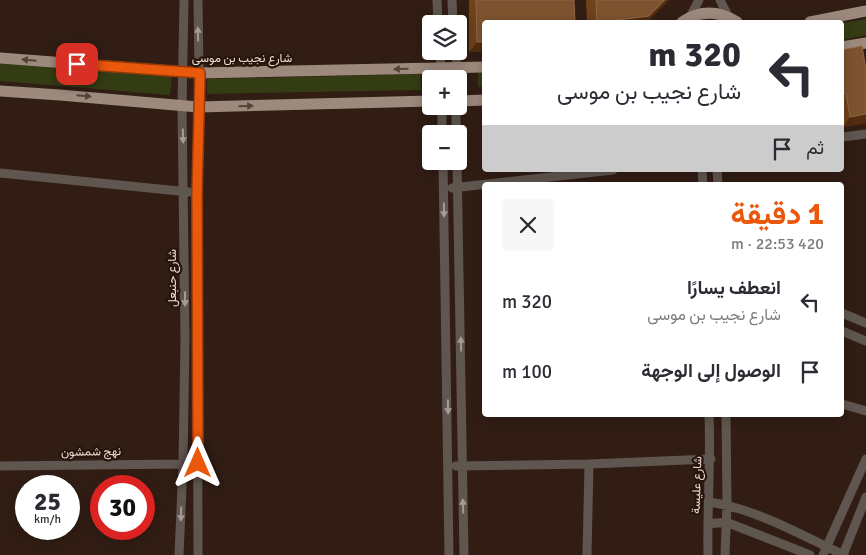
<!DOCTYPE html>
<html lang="ar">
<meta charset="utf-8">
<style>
:root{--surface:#fff;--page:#f7f7f7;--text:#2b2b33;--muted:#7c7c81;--accent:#ea580c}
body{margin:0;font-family:Signika,Vazirmatn,sans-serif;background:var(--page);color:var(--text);direction:rtl;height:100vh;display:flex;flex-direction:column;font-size:19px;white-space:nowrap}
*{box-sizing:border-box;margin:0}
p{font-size:16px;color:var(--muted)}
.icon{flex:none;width:28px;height:28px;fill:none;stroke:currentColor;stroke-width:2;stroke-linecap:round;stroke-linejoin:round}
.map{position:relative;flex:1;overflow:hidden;direction:ltr}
.details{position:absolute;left:482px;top:182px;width:362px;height:235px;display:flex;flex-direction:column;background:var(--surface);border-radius:5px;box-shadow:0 2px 12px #0003;direction:rtl}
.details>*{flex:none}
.hud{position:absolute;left:482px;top:20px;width:362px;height:152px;border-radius:5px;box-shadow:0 2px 12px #0003;direction:rtl;background:#fff;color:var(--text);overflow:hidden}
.tools{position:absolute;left:422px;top:15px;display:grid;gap:10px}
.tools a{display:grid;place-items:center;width:45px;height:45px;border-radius:5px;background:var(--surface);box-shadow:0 2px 12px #0003;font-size:25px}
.speed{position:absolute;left:15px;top:475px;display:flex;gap:10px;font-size:25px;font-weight:700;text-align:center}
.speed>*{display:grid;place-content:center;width:65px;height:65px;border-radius:50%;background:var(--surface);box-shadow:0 2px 12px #0003;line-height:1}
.speed small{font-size:12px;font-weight:400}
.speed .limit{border:8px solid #d22;background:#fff;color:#111}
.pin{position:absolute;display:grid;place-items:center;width:42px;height:42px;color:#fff;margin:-21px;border-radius:10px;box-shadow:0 2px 8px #0006}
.me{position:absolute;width:55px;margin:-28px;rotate:0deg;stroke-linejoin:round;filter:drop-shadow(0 0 4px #0008)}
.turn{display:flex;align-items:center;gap:18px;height:105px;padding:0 20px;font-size:22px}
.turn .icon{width:65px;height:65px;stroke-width:2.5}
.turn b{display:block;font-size:35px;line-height:42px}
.then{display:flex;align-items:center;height:48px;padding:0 20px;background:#0003;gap:10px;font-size:19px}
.round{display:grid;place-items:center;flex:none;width:52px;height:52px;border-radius:5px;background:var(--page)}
.headline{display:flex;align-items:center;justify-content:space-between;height:85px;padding:0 20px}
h1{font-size:30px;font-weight:700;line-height:38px;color:var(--accent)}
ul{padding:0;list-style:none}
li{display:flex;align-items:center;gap:15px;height:70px;padding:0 20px}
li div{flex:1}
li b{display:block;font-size:19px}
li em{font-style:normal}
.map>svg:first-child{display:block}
</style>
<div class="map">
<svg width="866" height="555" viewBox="0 0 866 555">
<rect width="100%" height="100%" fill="#311d14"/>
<path fill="#343c13" d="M866 19V35L843 40V23Z
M0 61 172 75 170 95 0 81Z
M478 73H485V87H478Z
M420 74 421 90 207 94V79Z"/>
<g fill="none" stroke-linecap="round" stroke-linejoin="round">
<path stroke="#605650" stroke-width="9" d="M198 0 199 73 197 193 198 555
M437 0 438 24
M452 0 453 24
M720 0 728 16
M690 17 699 0
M440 51 441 79
M456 51 457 79
M442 106V134
M456 106V134
M842 137 866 134
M443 161 449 555
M457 161 464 555
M702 170 703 185
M717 170 718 185
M0 173 189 192
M452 188 613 170
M842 313 866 323
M842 331 866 341
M842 404 866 411
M0 466 183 464
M456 466 589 464 711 459
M709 502C757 509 801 535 844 555
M708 524 726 522 810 555
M179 555 183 464 185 338 182 106 184 0
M587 555 589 464
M708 555C707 508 711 462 709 415
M725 555 727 504 726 415
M823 555 866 459
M843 555 866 497"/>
<path stroke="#9d8a7d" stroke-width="11" d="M682 22C700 10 718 10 737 22
M810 22 866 11
M842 47 866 43
M0 58 199 73 485 67
M0 91 60 95 198 107 431 101
M459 101 485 100"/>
</g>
<path fill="#6f421a" d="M469 0H574L485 22V51L469 52Z
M586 0H669L647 22H587Z
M842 50 866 70V123L843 127Z"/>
<path fill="#512c0f" d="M665 0H669L647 22H603Z
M477 42H485V51L469 52Z
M866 114V123L843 127 850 117Z"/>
<path fill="#7d532f" stroke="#8e694a" d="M476 0H574L575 22H485V42H477Z
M596 0H665L649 16 603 22H597Z
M862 46 866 70V114L850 117 846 93 842 94V50Z"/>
<defs><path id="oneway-solid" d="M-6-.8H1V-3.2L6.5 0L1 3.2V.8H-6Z" transform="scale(1.25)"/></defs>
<g fill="#a69a94">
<use href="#oneway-solid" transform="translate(198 34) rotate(-91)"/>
<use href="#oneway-solid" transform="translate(183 136) rotate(89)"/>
<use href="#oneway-solid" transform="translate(444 210) rotate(89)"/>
<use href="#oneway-solid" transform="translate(185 299) rotate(90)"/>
<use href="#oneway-solid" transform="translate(461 344) rotate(-91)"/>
<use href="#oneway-solid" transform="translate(448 407) rotate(89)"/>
<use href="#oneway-solid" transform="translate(463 506) rotate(-92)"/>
<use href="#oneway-solid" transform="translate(181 514) rotate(92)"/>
</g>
<g fill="#564339">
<use href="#oneway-solid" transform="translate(29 60) rotate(-175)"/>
<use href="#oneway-solid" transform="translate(401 69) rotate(179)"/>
<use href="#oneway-solid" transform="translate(84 96) rotate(5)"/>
<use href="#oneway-solid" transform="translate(246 106) rotate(-1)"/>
</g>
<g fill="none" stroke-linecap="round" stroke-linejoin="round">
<g stroke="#983908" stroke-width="12">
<path id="route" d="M77 64 200 73 197 193 198 463"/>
</g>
<use href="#route" stroke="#ea580c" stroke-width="9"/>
</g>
<g text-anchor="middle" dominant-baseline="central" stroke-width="4.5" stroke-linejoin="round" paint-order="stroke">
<g font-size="12" fill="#eddfd9" stroke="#27140b">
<text x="242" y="58">شارع نجيب بن موسى</text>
<text transform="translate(172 278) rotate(-90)">شارع حنبعل</text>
<text transform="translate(91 452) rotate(-1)">نهج شمشون</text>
<text transform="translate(697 485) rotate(-88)">شارع عليسة</text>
</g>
</g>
</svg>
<div class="tools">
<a><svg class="icon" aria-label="layers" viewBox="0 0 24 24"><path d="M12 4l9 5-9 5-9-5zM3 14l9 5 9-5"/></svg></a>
<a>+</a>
<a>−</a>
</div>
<div class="speed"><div>25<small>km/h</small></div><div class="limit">30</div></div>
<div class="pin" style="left:77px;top:64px;background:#d93025"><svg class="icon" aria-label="arrive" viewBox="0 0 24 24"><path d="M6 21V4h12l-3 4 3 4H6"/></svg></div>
<svg class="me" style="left:198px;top:463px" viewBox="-20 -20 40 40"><path d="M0-17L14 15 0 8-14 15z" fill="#ea580c" stroke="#fff" stroke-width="4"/></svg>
<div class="hud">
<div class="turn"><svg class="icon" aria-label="left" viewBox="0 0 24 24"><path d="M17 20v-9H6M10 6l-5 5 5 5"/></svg><div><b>320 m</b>شارع نجيب بن موسى</div></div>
<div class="then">ثم<svg class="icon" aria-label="arrive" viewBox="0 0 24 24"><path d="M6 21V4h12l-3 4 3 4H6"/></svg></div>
</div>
<section class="details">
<div class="headline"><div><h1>1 دقيقة</h1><p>420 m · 22:53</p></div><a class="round"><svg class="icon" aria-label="close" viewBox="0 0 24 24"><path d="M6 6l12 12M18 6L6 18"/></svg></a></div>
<ul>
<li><svg class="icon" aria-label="left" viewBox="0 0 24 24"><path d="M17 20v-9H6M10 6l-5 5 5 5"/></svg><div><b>انعطف يسارًا</b><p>شارع نجيب بن موسى</p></div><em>320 m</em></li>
<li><svg class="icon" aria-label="arrive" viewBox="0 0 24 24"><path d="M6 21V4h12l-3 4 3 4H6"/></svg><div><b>الوصول إلى الوجهة</b></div><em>100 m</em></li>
</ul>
</section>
</div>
